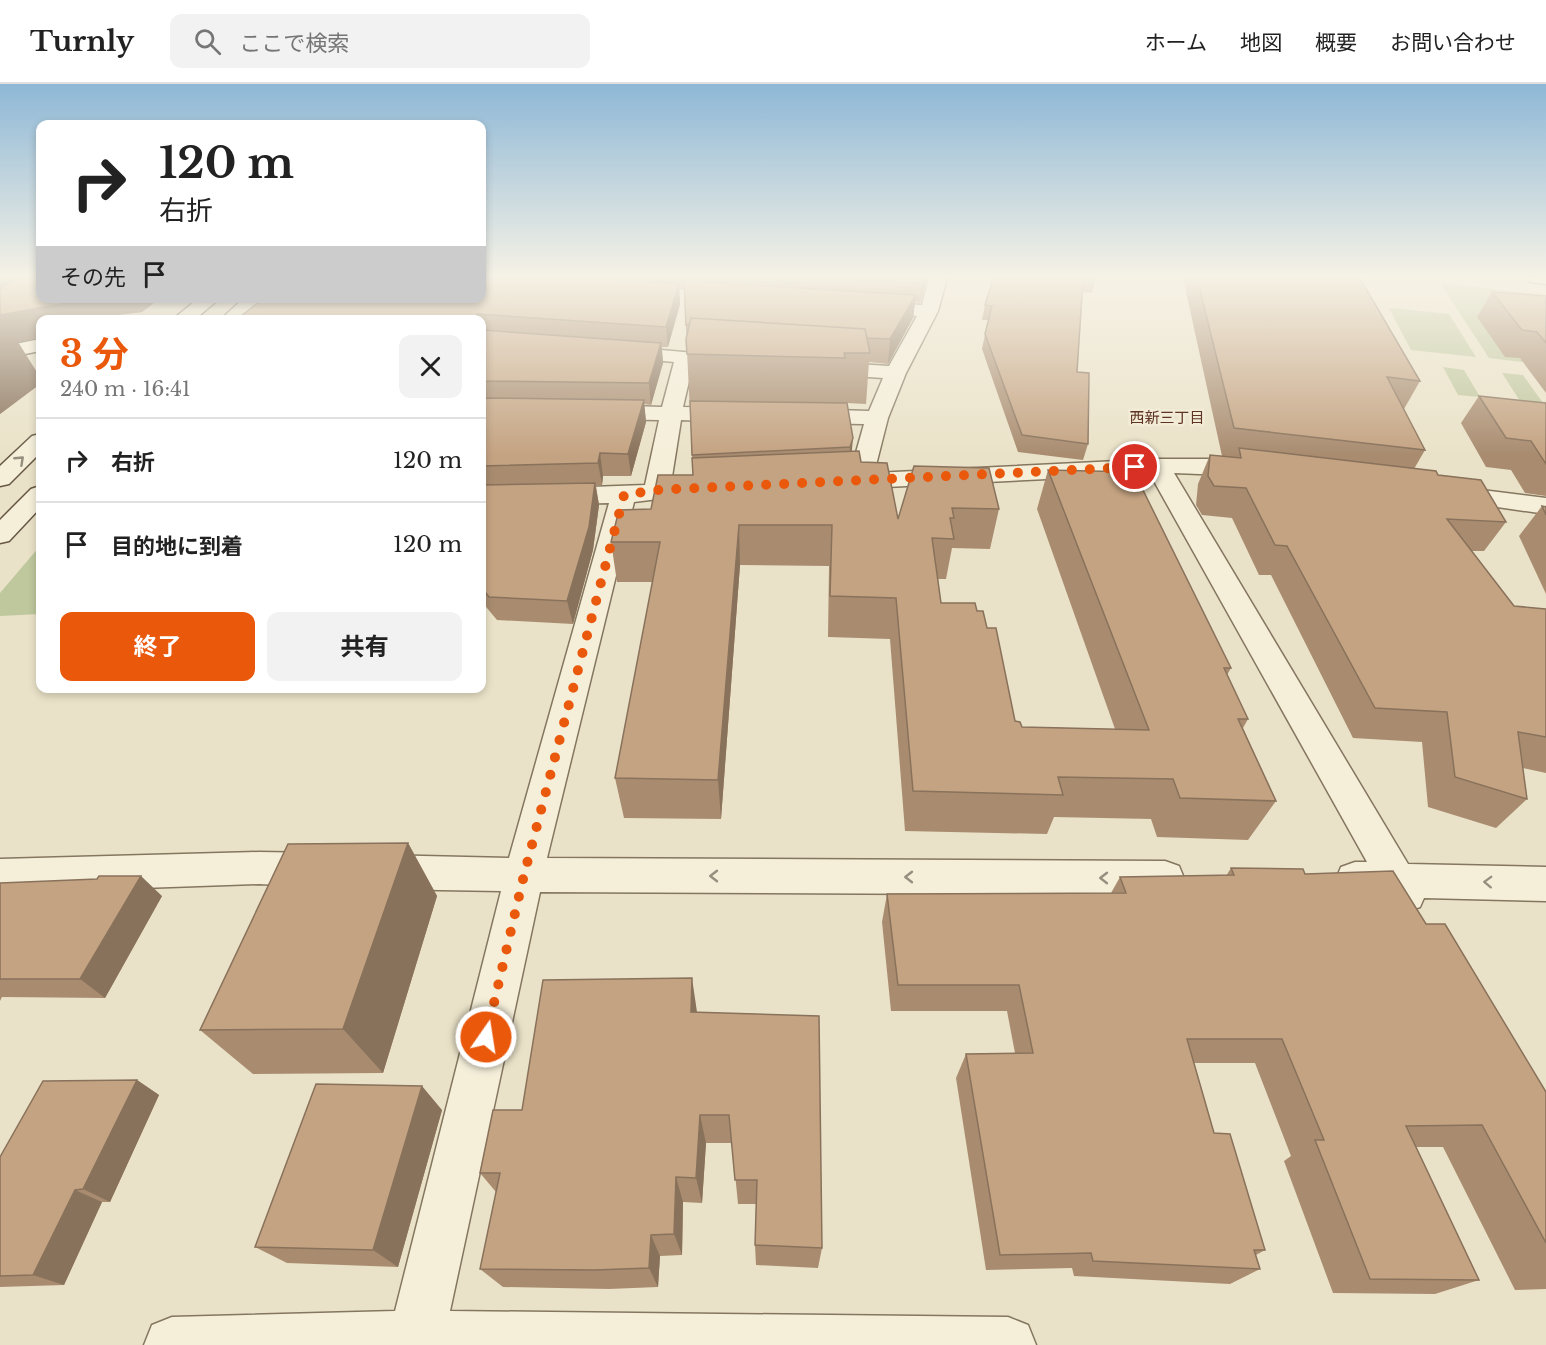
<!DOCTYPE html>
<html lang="ja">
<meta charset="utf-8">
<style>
:root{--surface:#fff;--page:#f2f2f2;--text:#222;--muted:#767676;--line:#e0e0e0;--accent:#ea580c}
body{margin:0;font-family:"Libre Baskerville","Noto Sans JP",serif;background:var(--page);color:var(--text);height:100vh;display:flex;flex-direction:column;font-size:22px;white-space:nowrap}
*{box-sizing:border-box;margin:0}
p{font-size:20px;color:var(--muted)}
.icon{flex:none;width:33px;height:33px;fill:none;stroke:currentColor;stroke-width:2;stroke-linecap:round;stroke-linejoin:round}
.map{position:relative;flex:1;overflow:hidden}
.details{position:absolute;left:36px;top:231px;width:450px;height:378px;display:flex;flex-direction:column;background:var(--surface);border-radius:12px;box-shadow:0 3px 9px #0003}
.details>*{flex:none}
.hud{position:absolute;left:36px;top:36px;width:450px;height:183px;border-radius:12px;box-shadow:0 3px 9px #0003;background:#fff;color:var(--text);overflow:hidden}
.pin{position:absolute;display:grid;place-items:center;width:51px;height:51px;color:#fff;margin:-26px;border:3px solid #fff;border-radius:50%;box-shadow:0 2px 6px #0007}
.me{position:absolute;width:66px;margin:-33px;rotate:13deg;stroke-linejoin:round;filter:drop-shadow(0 0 4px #0008)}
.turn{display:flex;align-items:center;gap:21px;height:126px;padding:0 24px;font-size:27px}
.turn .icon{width:78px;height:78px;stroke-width:2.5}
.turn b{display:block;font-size:42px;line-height:51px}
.then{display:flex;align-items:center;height:57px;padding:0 24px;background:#0003;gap:12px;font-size:22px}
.round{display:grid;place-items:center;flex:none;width:63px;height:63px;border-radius:12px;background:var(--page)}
.head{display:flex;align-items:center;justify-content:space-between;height:102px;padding:0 24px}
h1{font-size:36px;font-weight:700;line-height:45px;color:var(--accent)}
.button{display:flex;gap:12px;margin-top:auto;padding:12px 24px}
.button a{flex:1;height:69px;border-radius:12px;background:var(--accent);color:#fff;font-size:24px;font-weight:700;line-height:69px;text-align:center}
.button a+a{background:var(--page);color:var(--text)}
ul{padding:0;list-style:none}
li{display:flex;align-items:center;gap:18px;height:84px;padding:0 24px;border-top:2px solid var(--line)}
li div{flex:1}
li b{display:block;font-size:22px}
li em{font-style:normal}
header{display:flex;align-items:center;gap:36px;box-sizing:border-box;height:84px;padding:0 30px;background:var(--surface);border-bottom:2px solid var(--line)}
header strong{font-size:28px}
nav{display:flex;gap:33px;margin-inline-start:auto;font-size:21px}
.search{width:420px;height:54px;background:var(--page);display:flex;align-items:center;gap:15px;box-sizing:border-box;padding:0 21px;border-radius:12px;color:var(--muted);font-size:22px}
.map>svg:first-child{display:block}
</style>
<header>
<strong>Turnly</strong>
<div class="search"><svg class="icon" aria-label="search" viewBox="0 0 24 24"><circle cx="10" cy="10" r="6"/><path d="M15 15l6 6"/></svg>ここで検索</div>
<nav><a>ホーム</a><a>地図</a><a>概要</a><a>お問い合わせ</a></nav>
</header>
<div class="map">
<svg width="1546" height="1261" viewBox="0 0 1546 1261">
<rect width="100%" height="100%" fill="#eae2c8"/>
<path fill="#bfc79d" d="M1440 199 1546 211V281L1489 274Z
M1389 224 1449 230 1476 273 1411 266Z
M1443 283 1464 286 1480 313 1458 311Z
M1502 289 1523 291 1543 319 1520 317Z
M40 462V530L0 532V509Z"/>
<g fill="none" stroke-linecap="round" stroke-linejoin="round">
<g stroke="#84765f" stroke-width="3">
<path id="street" d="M929 194H947L938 227 906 289 888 334 874 389 1158 375H1218L1259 380 1262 385 1259 390 1250 392 1174 389 1408 780 1546 783V817L1424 814 1420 823 1406 828 1392 823 1386 813 1355 812 1341 807 1336 795 1341 783 1355 778H1367L1150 390 846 405 837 403 834 398 837 393 850 390 864 340 804 339 796 337 793 332 796 327 804 325 869 327 883 294 824 290 817 288 814 284 817 280 824 278 889 282 917 232 868 228 862 227 859 223 862 219 868 218 922 221Z
M618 262 738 273 741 277 738 281 731 283 693 280 683 323 734 324 742 326 745 331 742 336 734 338 681 336 671 399 698 397 707 399 710 404 707 409 634 418 547 774 1165 777 1179 782 1184 794 1179 806 1165 811 540 808 450 1227 1008 1233 1028 1241 1036 1261H144L152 1241 172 1233 395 1227 501 807 380 805 366 800 361 788 366 776 380 771 509 774 609 419 482 422V407L645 401 659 336 600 335 592 333 589 328 592 323 600 321 662 323 674 278 611 272 608 268 611 264Z
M1450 402 1546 414V430L1441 415 1437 410 1441 405Z
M259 768 319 769 333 774 338 786 333 798 319 803 259 800 0 809V775Z"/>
</g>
<g stroke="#665742" stroke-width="3">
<path id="secondary" d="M1528 194H1546V200L1530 198Z
M199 214H220L194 236H172Z
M244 214H265L241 236H220Z
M40 255V267L0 275V263Z
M40 350V369L9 400 0 402V382L32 352Z
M40 402V424L9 457 0 459V436L31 405Z"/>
</g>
<use href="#street" fill="#f5efda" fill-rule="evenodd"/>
<use href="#secondary" fill="#f5efda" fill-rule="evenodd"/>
</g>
<path fill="#a98c70" d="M0 194 40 214H170L162 219 155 218 142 228 92 234V236H40L18 258 40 300 0 330Z
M482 194H927L920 219 915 218 913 234 888 280 869 278 866 320 847 319 852 367 861 378 898 435 914 382 999 425 990 465 952 464 946 495H938L941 519 977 527 987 544 1015 637 1022 643 1115 645 1037 425 1048 386 1231 584 1227 591 1248 635 1243 644 1276 717 1248 756 1157 753 1151 735 1054 733 1047 750 905 747 890 555 828 553 829 482 740 481 721 735 624 734 615 694 653 498H617L611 458 693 391 684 205H679L680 220 668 263H662L663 279 651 321 644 320 646 338 631 392H603L602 401 596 402 599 421 593 466 573 540 497 536 482 518V236H236Z
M993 194H1096L1092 209 1083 208 1077 288 1088 360 1083 376 1018 368 982 265 988 236H982L985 221Z
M1183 194H1339L1420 297 1404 325 1425 366 1414 385 1438 391 1506 438 1484 467H1471L1514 522 1546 525V689L1523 684 1527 715 1496 744 1428 723 1422 658 1353 654 1271 491H1259L1232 434 1202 431 1196 421 1198 400 1210 371 1222 372Z
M1492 208 1546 212V309L1520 274 1505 273 1477 233Z
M1479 312 1546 319V412L1525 409 1511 386 1486 383 1461 339Z
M1546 421V510L1519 452 1542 422 1545 423Z
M408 759 437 812 383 989 253 990 200 946Z
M1231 784 1305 790 1426 840 1546 1008V1205L1515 1206 1443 1063H1416L1479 1196 1435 1210 1333 1209 1284 1077 1291 1072 1255 979H1194L1214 1049 1265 1166 1256 1171 1260 1185 1230 1200 1074 1192 1072 1184 986 1186 956 994 966 970 1015 969 1007 927H891L882 838 887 810 1111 809 1120 793 1226 792Z
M0 799 162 812 105 914 2 913 0 917Z
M697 928 822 1164 818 1184 756 1181 755 1161 756 1120H738L732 1059H706L702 1119 683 1118 682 1171 660 1172 658 1203 609 1205 503 1203 480 1185 496 1108 480 1089 522 1026Z
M137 996 159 1011 110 1118H102L64 1201 0 1203V1073Z
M442 1026 398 1183 287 1179 255 1163Z"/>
<path fill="#89725b" d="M0 194H37L0 222Z
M924 194H927L920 219 923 199Z
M679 200 680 220 668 263 666 243Z
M916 211 913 234 888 280 890 255Z
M77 214H153L155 218 142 228 92 234V236H40V254L18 258 40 293V300L0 330V231Z
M160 214H170L162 219Z
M477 230 479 236H475V232Z
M661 259 663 279 651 321 649 299Z
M644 316 646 338 631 392 628 370Z
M853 354 851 377 848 387 850 363Z
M600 369 603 392 602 401 598 379Z
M595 399 599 421 593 466 573 540 567 517Z
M739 441 740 481 721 735 718 696Z
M408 759 437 812 383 989 343 945Z
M141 792 162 812 105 914 80 895Z
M692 894 697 928 696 961 691 928Z
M137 996 159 1011 110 1118 83 1105Z
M422 1002 442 1026 398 1183 373 1166Z
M700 1031 706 1059 702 1119 696 1094Z
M676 1093 683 1118 682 1171 674 1150Z
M75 1106 102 1118 64 1201 33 1191Z
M651 1151 660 1172 658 1203 649 1184Z"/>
<path fill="#c4a382" stroke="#89725b" stroke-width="1.5" d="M18 194H40V214H77V217L0 231V206Z
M482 194H577L679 200 666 243 477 230 475 232V236H236L264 214H482Z
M829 194H924L923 199Z
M993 194H1083L1077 288 1089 289 1088 360 1022 351 985 250 992 222 985 221Z
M1197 194H1339L1361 196 1420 297 1387 293 1425 366 1234 344Z
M684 197 916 211 890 255 867 254 865 245 691 234 689 241H686Z
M1492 208 1546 212V259L1537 248 1522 246Z
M691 234 865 245 870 269H844L845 274 687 270 686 255Z
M482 246 661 259 649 299 482 297Z
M1479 312 1546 319V380L1531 357 1506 354Z
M482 314 644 316 628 370 600 369 598 379 482 382Z
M690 317 847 319 853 354 850 363 692 371Z
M1239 364 1436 387 1438 391 1481 396 1506 438 1447 435 1514 522 1546 525V653L1518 648 1527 715 1455 693 1447 628 1375 624 1287 462 1275 461 1246 404 1214 402 1208 392 1210 371 1241 374Z
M859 367 861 378 887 379 898 435 914 382 989 384 999 425 952 424 954 434H950L954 455 932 454 941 519H975L977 527H983L987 544H996L1015 637 1020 638 1022 643 1149 646 1048 386 1134 388 1231 584H1224L1248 635H1238L1276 717 1180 714 1173 695 1058 693 1063 711 913 707 896 514 830 512 832 441H739L718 696 615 694 660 458H611L619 426 651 425 658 391H693L692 374Z
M595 399 589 443 567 517 489 513 482 504V401Z
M1542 422 1546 423V431Z
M408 759 343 945 200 946 288 760Z
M1231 784 1303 785 1305 790 1393 787 1426 840H1445L1546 1008V1159L1482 1041 1406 1042 1479 1196 1370 1195 1315 1056H1324L1282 955H1187L1214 1049 1230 1050 1265 1166H1254L1260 1185 1093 1177 1091 1169 1000 1171 966 970 1033 969 1019 901H898L887 810 1126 809 1120 793 1234 791Z
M99 792H141L80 895H0V799L97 795Z
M692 894 691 928 819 932 822 1164 755 1161 757 1096H735L729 1031H700L696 1094 676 1093 674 1150 651 1151 649 1184 595 1186 480 1185 500 1089H480L493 1026H522L543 896Z
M137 996 83 1105 75 1106 33 1191 0 1192V1073L43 997Z
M316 1000 422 1002 373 1166 255 1163Z"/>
<defs><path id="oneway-chevron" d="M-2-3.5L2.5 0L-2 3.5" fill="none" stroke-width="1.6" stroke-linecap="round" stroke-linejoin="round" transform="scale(1.5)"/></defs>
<g stroke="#968e7e">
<use href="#oneway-chevron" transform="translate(20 376) rotate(-43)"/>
<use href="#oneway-chevron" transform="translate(714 792) rotate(-180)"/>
<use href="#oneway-chevron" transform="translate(909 793) rotate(-180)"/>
<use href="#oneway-chevron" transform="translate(1104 794) rotate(-180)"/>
<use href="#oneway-chevron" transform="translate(1488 798) rotate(-178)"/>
</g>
<linearGradient id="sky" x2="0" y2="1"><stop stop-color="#8eb8d6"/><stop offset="0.52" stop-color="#f6f2e6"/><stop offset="1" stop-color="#f6f2e6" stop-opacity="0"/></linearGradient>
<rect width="1546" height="371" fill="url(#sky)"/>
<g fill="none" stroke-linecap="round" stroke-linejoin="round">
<path stroke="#ea580c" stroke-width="10" stroke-dasharray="0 18" d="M486 953 524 791 624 411 657 406 1135 383"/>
</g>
<g text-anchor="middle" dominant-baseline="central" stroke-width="5" stroke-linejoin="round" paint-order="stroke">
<g font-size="15" fill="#5e3525" stroke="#f2ecd7">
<text x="1167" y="333">西新三丁目</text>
</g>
</g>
</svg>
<div class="pin" style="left:1135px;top:383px;background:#d93025"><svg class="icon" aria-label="arrive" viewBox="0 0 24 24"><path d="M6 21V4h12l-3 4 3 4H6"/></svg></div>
<svg class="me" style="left:486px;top:953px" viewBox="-20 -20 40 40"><circle r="17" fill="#ea580c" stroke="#fff" stroke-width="3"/><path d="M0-11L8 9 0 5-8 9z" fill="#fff"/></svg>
<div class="hud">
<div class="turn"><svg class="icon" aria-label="right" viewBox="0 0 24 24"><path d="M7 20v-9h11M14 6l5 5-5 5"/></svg><div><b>120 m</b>右折</div></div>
<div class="then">その先<svg class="icon" aria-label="arrive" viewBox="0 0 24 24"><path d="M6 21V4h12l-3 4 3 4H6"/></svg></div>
</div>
<section class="details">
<div class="head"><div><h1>3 分</h1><p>240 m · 16:41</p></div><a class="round"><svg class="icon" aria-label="close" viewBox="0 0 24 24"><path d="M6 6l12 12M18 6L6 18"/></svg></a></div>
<ul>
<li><svg class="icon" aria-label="right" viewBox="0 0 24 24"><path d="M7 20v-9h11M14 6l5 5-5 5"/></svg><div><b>右折</b></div><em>120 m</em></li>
<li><svg class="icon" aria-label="arrive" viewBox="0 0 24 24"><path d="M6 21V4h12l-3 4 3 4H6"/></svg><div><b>目的地に到着</b></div><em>120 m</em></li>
</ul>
<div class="button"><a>終了</a><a>共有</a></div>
</section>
</div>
